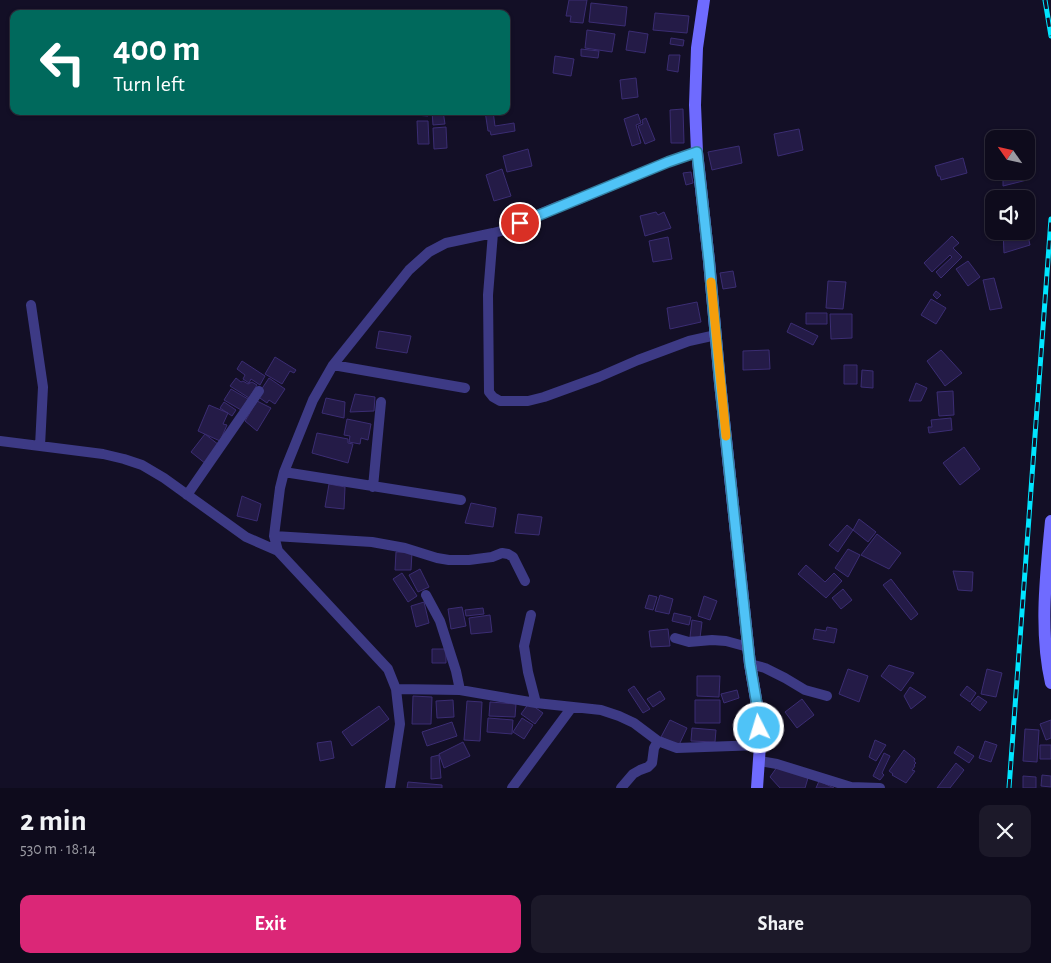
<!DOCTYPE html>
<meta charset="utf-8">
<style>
:root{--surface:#0e0b1c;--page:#1c1929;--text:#f1f3f6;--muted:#9b9ba3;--line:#2e2b3b;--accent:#db2777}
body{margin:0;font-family:"Alegreya Sans",sans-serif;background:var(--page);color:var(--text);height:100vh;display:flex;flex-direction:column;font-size:19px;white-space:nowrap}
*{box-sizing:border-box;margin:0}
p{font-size:16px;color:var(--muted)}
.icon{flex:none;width:28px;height:28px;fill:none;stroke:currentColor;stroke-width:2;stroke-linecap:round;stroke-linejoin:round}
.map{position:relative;height:788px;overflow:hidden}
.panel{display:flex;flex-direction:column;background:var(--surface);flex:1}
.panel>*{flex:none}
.top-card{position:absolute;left:10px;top:10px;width:500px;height:105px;border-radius:10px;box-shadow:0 1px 4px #0004,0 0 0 1px var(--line);background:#00695c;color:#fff;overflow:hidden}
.needle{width:32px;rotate:304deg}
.fabs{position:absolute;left:985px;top:130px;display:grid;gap:10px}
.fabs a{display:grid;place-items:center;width:50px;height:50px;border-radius:10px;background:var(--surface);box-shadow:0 1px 4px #0004,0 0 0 1px var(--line);font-size:25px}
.pin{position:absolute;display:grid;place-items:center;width:42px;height:42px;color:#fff;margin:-21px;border:2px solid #fff;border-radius:50%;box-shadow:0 1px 5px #0007}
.me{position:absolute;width:55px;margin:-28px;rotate:355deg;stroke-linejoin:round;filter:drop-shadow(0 0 4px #0008)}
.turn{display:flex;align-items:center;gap:18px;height:105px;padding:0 20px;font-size:22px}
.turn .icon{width:65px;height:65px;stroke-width:2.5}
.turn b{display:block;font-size:35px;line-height:42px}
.round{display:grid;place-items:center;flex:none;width:52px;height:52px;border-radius:10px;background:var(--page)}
.head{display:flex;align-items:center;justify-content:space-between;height:85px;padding:0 20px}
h1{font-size:30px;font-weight:700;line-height:38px}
.action{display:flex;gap:10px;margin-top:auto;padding:10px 20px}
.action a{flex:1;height:58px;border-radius:10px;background:var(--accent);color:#fff;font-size:20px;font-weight:700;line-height:58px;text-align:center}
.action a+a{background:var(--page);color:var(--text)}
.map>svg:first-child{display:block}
</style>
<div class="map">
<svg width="1051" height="788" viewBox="0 0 1051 788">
<rect width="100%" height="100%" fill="#130f26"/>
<path fill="#241b47" stroke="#3b2d73" d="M569 0H587L583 23 570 22 571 16H566Z
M591 3 627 7 625 26 589 22Z
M655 13 689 16 687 33 653 30Z
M587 30 615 34 612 52 585 48Z
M629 31 648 34 645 53 626 50Z
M671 38 684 40 683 46 670 44Z
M581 49 599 51 598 58 581 56Z
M669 55H680L678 72 667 70Z
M555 56 574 59 571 76 553 73Z
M636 78 638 97 622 99 620 80Z
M683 109 684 143H671L670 110Z
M416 111H428V116L415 115Z
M432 111H443L445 124 433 125Z
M485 111H493L495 126 514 123 515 131 491 135 490 131H488Z
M638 114 641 123 636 125 641 143 632 146 624 119Z
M646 118 655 140 645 144 638 126 643 124 642 120Z
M417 121H428L429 144H418Z
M446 127 447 148 434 149 433 128Z
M799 129 803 150 778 156 774 134Z
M739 146 742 163 712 170 708 152Z
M528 149 532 166 507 172 503 156Z
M963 158 967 173 941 180 940 176H938L935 166Z
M502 169 511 196 494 201 486 175Z
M1005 171H1025L1027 180 1003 186V176L1005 175Z
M691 172 693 183 686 185 683 173Z
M656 212 658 215 664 212 671 228 645 236 640 216Z
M1026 227 1030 245 1004 253 1003 231H1026Z
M952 236 959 243 953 248 962 257 941 278 936 272 952 257 950 255 932 272 924 263Z
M668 237 672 259 653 262 649 241Z
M968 261 980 277 968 286 956 269Z
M733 271 736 287 723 289 720 273Z
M994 278 1002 308 990 310 983 280Z
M828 281 846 282 843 309 826 308Z
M936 291 941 295 937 299 933 295Z
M931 299 946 308 936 324 921 315Z
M697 302 701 322 670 329 667 308Z
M806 313H827V324H806Z
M830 314H852V338L831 339Z
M791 323 818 336 813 345 787 332Z
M379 331 411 336 407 353 376 348Z
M769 350 770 369 743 370V351Z
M941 350 962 373 945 386 927 361Z
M275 357 296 370 294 373 290 371 282 384 265 374Z
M242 361 265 376 260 385 251 379 249 383 243 379 245 375 237 369Z
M844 365H857V384H844Z
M862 370 873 371V388L861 387Z
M236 378 241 382 243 381 248 384 252 382 257 385 249 398 230 386Z
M269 378 285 389 275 404 269 400 267 403 257 396Z
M916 383 927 388 921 401H909Z
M231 389 248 399 241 410 224 400Z
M953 391 954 415 939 416 937 392Z
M355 394 375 397 374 411 350 412Z
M326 398 345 402 344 418 322 413Z
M257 401 271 408 257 431 245 421Z
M224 402 236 410 232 416 220 408Z
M209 405 228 413 223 424 227 425 220 441 198 431Z
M951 418 952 430 929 433 928 427H932L931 420Z
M347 419 371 424 368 440 361 438 360 444 349 442 350 436 344 435Z
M317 433 348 439V443L353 444 348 463 312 453Z
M205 434 219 445 206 464 191 452Z
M964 447 980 469 960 485 943 463Z
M329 484 345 487 344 509 325 507Z
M242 496 261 504 257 521 237 516Z
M471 503 496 508 493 527 465 523Z
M518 514 542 517 539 535 515 533Z
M859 519 876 532 868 542 853 530Z
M847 525 853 530 838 552 829 545Z
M877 534 901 553 889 569 861 555Z
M848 549 860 555 848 577 835 568Z
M396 552H412L411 570H395Z
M806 565 825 582 834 573 842 581 826 598 798 574Z
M420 569 429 587 418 592 409 575Z
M953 571 973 572 972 591 958 590Z
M402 573 417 596 408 602 393 579Z
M891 579 918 614 911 620 883 585Z
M843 589 852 600 841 609 832 598Z
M649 595 657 597 653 610 645 608Z
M660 595 673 599 669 614 655 611Z
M704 596 717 601 710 620 698 616Z
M424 602 429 623 416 627 411 606Z
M462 607 466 626 451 629 448 609Z
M483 608 484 614 466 616 465 610Z
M674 613 691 617 689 625 672 621Z
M490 615 492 632 471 634 469 618Z
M692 620 702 622 700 638 690 637Z
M827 627 837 629 834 643 813 639 815 629 826 631Z
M668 629 670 646 651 647 649 631Z
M432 649H446V663H432Z
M889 665 914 673 901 691 881 676Z
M848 669 868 676 859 702 839 694Z
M987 669 1002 673 996 697 981 694Z
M697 676H720L719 697 697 696Z
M634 686 650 709 643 713 628 690Z
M967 686 976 693 970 702 960 695Z
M910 687 926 697 911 709 904 696Z
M737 690 739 698 724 703 721 694Z
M660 691 665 699 653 707 647 699Z
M413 696 432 697 431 724H412Z
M978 696 987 702 980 711 971 704Z
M802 699 814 715 797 728 785 712Z
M453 700 454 717 437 718 436 701Z
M695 700H720V723H695Z
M467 701 482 702 480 741 464 740Z
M490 702 516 704 515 717 489 716Z
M529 703 543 713 535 724 521 714Z
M379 706 389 719 352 746 342 732Z
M488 718 513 720 512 734 487 732Z
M522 718 533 725 524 739 513 732Z
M670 720 687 728 679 745 661 737Z
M1051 720V738L1046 740 1040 724Z
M452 722 457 736 427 746 422 732Z
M692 728 716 730 715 742 691 741Z
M1025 729 1039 730 1037 762 1023 761Z
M875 740 886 745 876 761 869 757Z
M331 741 334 758 320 761 317 743Z
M985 741 997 745 991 762 979 758Z
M463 742 470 756 444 768 439 754Z
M1040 745H1051V759H1040Z
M958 746 974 756 969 763 954 753Z
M904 750 915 759 914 761 916 763 914 765 915 766 912 770 915 771 906 783 892 775 893 774 889 771Z
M884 753 890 756 882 773 884 775 880 780 873 776Z
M439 755 441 778 431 779V757Z
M956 763 964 770 950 788H937Z
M777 767 808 778 805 788H780L770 777Z
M1042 775 1051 776V787L1041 786Z
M1023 776 1036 777V788H1023Z
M819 781 834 788H816Z
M408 782 442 785V788H407Z"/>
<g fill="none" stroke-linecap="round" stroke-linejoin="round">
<path stroke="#3d3a85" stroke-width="10" d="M493 233 488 295 489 392 493 397 500 401H528L544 397 599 377 638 360 689 341 716 335
M31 305 43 387 40 446
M333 365 465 388
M0 441 103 454 124 459 142 465 164 478 246 537 278 551
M284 472 461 500
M373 487 381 402
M187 495 259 391
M274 536 372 542 405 548 437 558 449 560H469L492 557 502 553 508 554 513 557 525 581
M426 595 440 621 456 671 460 690
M531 615 524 646 528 672 536 703
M675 638 689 642 712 640 726 641 748 647
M750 664 765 668 785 678 805 690 827 696
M396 689 460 690 536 703 601 710 619 716 634 723 658 741 677 748 760 745
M760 761 777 764 851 787 880 788
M390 788 400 724 396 689 388 669 278 551 274 536 280 488 284 472 313 400 333 365 409 270 429 252 446 243 493 233 509 229 532 217 558 206 578 200 668 162 697 152
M512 788 572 707
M621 788 633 774 640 770 648 767 652 763 654 748 658 741"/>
<path stroke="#6f6bff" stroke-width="12" d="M704 0 697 48 695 105 697 152 709 261 720 383 750 664 758 711 760 745 757 788
M1051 521C1046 574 1039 630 1051 683"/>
<g stroke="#00e5ff" stroke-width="5">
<path id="rail" d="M1045 0 1051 36
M1009 788 1051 219"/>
</g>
<use href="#rail" stroke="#130f26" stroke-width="3" stroke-dasharray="9" stroke-linecap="butt"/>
</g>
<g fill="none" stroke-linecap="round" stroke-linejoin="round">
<g stroke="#337fa1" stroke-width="12">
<path id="route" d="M520 223 668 162 697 152 709 261 720 383 750 664 758 711 759 728"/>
</g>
<use href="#route" stroke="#4fc3f7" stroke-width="9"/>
<path stroke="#f59e0b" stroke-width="9" d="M711 282 726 436"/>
</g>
</svg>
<div class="fabs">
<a><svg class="needle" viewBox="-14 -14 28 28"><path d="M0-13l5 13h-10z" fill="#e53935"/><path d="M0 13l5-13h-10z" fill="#9b9ba3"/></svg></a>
<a><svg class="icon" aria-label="sound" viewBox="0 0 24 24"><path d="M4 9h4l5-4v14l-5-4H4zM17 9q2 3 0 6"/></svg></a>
</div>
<div class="pin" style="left:520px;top:223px;background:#d93025"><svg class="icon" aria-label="arrive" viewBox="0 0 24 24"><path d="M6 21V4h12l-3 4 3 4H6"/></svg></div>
<svg class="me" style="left:759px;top:728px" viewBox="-20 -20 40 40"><circle r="17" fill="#4fc3f7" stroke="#fff" stroke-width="3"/><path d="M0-11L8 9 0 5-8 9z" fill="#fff"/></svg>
<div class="top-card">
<div class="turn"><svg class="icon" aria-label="left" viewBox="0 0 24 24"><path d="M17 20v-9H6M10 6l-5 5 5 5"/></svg><div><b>400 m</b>Turn left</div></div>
</div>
</div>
<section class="panel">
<div class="head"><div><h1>2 min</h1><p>530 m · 18:14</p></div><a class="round"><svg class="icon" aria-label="close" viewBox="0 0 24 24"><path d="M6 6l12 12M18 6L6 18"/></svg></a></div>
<div class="action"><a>Exit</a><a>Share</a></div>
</section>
